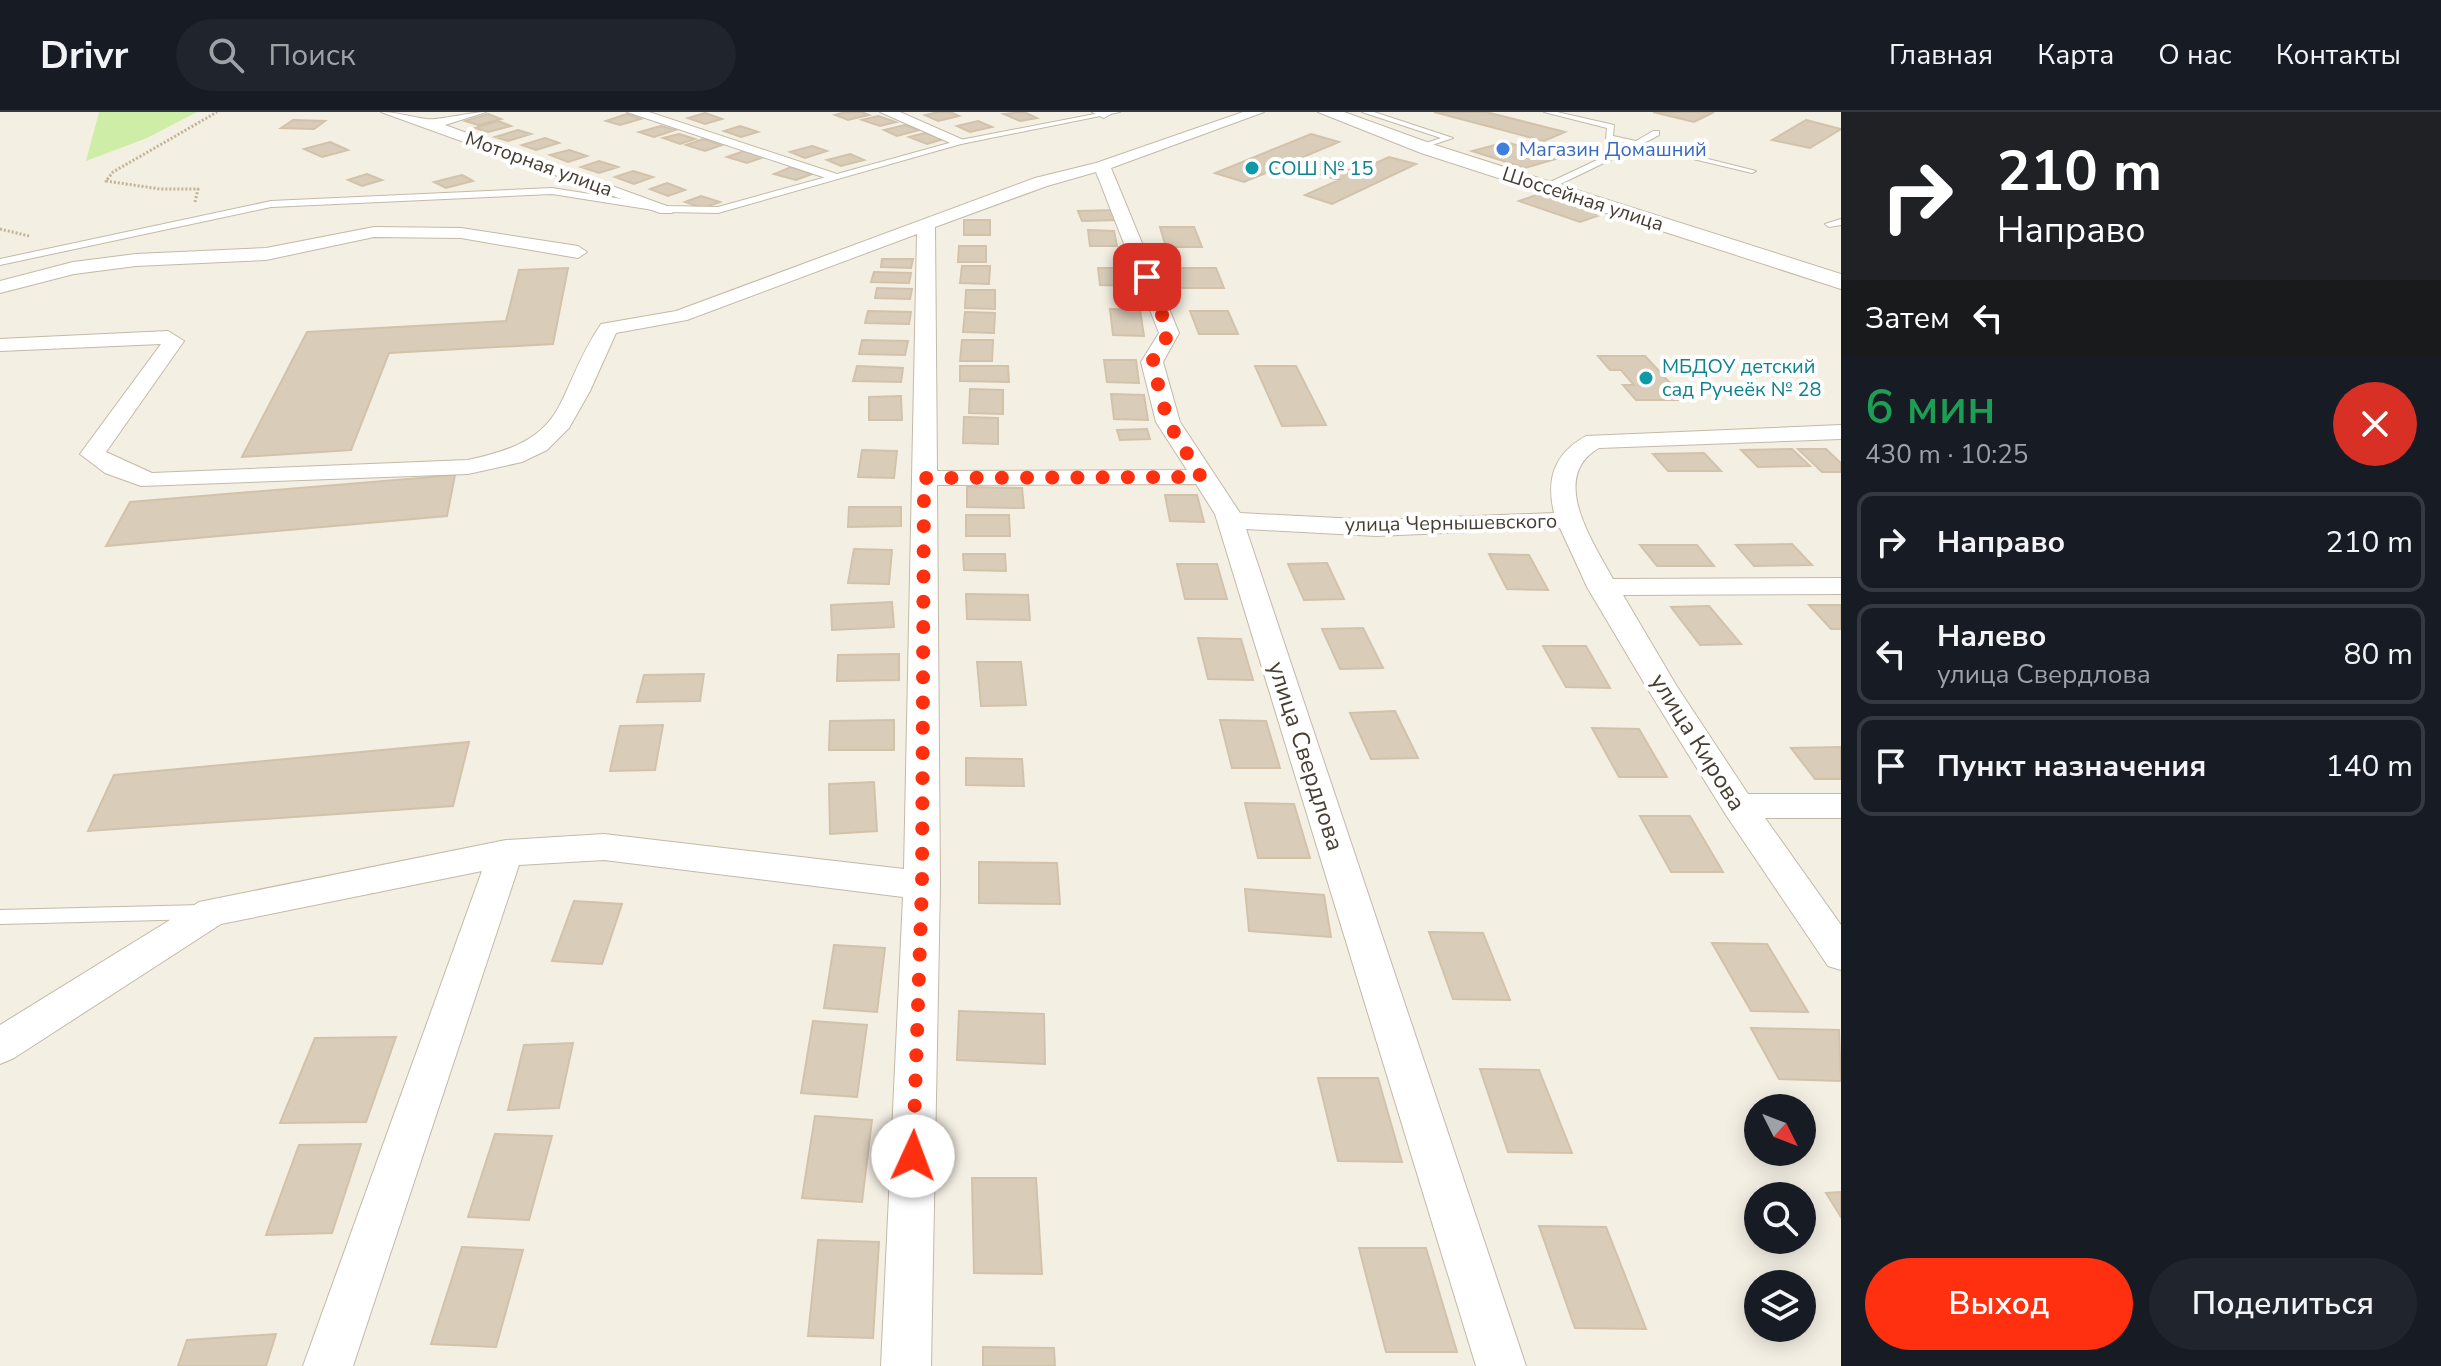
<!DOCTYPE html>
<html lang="ru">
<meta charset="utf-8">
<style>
:root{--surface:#171b24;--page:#20242c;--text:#f1f3f6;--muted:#9ea1a6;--line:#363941;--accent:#ff300f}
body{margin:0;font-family:"Nunito Sans",sans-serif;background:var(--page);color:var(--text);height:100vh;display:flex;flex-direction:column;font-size:30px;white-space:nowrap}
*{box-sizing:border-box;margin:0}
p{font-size:26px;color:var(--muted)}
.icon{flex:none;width:44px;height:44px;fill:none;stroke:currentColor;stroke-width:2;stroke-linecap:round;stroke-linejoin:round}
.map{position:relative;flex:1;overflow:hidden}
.drawer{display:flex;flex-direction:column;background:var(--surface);width:600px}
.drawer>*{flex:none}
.banner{background:#202124;color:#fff;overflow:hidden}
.needle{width:52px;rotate:132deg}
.fabs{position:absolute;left:1744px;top:982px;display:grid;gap:16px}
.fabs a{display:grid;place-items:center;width:72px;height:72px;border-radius:50%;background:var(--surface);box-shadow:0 4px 20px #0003;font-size:40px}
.pin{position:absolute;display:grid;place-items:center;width:68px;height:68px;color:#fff;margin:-34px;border-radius:16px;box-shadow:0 4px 12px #0006}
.me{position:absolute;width:88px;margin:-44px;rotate:2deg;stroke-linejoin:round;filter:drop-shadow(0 0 6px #0008)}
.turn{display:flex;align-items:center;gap:28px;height:168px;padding:0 24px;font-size:36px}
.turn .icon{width:104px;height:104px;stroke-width:2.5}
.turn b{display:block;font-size:56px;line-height:68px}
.then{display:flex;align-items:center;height:76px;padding:0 24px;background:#0003;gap:16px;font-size:30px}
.round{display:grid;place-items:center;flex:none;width:84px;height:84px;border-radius:42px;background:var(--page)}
.head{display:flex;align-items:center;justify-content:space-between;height:136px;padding:0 24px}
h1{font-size:48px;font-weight:600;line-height:60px;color:#1e9e55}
.action{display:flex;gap:16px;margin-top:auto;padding:16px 24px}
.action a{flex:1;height:92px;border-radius:48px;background:var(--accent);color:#fff;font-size:32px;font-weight:600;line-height:92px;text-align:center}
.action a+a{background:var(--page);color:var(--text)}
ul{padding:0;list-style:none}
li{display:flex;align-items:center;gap:24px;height:100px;margin:0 16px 12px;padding:0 8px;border:4px solid var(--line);border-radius:16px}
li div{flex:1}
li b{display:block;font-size:30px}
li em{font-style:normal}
header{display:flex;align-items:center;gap:48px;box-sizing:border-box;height:112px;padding:0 40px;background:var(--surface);border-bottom:2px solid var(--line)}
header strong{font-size:38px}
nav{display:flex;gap:44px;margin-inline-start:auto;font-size:28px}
.search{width:560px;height:72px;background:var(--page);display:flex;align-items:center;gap:20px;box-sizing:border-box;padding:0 28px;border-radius:44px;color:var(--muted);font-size:30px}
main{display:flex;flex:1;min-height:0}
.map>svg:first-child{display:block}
</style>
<header>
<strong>Drivr</strong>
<div class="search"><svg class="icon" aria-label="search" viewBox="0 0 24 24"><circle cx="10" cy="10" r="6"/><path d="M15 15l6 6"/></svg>Поиск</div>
<nav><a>Главная</a><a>Карта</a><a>О нас</a><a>Контакты</a></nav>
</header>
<main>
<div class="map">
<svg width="1841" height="1254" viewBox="0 0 1841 1254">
<rect width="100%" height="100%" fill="#f4efe3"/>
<path fill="#ceeda7" d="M99 0H197L147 26 86 49Z"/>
<path fill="#d9cdba" stroke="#d2c2aa" stroke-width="2" d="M846 0H862L869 3 848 8 835 3Z
M939 0H950L959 4 938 9 925 3Z
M1024 0 1037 6 1020 9 1004 2Z
M1434 0H1486L1565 20 1544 29Z
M1653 0H1714L1694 10Z
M705 1 722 7 705 12 688 6Z
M488 2 501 7 478 13 465 9Z
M627 2 641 7 620 13 606 9Z
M878 4 896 10 880 14 862 8Z
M293 8 325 9 314 17 281 16Z
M1806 8 1841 17 1810 36 1772 28Z
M498 9 511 14 488 20 475 16Z
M978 9 992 15 970 20 957 14Z
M905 13 919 18 897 24 884 18Z
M661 14 675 18 654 25 639 20Z
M740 14 758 20 741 25 724 19Z
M518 18 531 22 508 29 495 25Z
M925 21 944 27 927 32 909 25Z
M679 22 695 27 680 32 663 26Z
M1311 22 1339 30 1303 45 1356 60 1389 45 1416 52 1332 92 1305 83 1339 68 1285 53 1244 70 1215 61Z
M545 26 559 31 536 38 522 33Z
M703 27 722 33 705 39 686 33Z
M330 30 348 38 322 45 304 37Z
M1506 30 1559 46 1525 56 1472 39Z
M812 34 827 39 805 46 790 40Z
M569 38 587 44 568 50 550 43Z
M744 39 764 45 747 51 727 45Z
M850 42 864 48 841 54 827 48Z
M599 49 618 55 599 61 581 55Z
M791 55 812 62 796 68 774 62Z
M633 59 653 65 634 72 615 65Z
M367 62 382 68 362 74 348 68Z
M462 63 473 69 446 76 434 70Z
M667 71 685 78 668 84 650 77Z
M1539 82 1600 103 1580 110 1519 89Z
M701 84 720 90 703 96 685 90Z
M1116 98 1120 108 1082 109 1078 99Z
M964 108H990V123H964Z
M1160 115H1194L1202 135H1166Z
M1088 118 1114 119 1117 134H1090Z
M959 134H986V150H958Z
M882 147H913L911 156 881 155Z
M962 154H990L989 172 960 171Z
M568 156 553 232 389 241 351 338 242 345 307 220 506 209 519 158Z
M1098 156H1126L1129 174 1100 173Z
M1172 156H1216L1224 176H1179Z
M874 160 911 161 909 171 871 170Z
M877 176 912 177 910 187 875 186Z
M966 178H995V197L965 196Z
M1110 197 1140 198 1144 224 1113 223Z
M868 199 911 200 909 212 865 211Z
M1190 199H1228L1238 222H1199Z
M965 200 995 201 994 221 963 220Z
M862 228 908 229 905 243 859 242Z
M962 228H993L992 249H960Z
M1598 244H1645L1686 288H1636L1623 273H1634L1621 258H1610Z
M1104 248H1136L1139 271 1107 270Z
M857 254 903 256 901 270 853 269Z
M960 254H1008L1009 270 960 269Z
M1255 254H1296L1326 313 1282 314Z
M970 277 1003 278V302L969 301Z
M1111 282 1144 283 1148 308 1114 307Z
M901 284 902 308H869V285Z
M964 305 998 306V332L963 331Z
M1147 317 1150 327 1120 328 1117 318Z
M1792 337 1810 354 1758 355 1741 338Z
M1798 337H1826L1841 351V360H1822Z
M862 338 897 339 894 366 858 365Z
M1704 341 1721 359H1668L1653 342Z
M455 363 447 404 106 434 130 390Z
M967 375 1022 376 1024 396 967 395Z
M1165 383H1197L1204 410 1170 409Z
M849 395H901V414L848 415Z
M966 403H1009L1010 424H966Z
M1792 432 1812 453 1754 454 1736 433Z
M1640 433H1697L1714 454H1657Z
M854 437 892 438 889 472 848 471Z
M963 442H1005L1006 459 964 458Z
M1489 442 1529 443 1548 478 1507 477Z
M1327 451 1344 487 1304 488 1288 452Z
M1177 452H1217L1227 487H1185Z
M966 482 1028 483 1030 508 967 507Z
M892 490 894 515 832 518 831 493Z
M1809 493H1841V517H1831Z
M1709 494 1741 532 1700 533 1671 495Z
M1363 516 1383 556 1340 557 1322 517Z
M1198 526 1241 527 1253 568 1208 567Z
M1543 534H1586L1610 576 1566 575Z
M899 542V568L837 569 838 543Z
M977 550H1021L1026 593 981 594Z
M704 562 700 589 637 590 644 563Z
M1395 599 1418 646 1371 647 1350 601Z
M894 608V638H829L830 609Z
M1220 608 1266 609 1280 656H1232Z
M663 613 655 658 610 659 620 614Z
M1592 616 1639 617 1667 665H1619Z
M469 630 453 694 88 719 114 663Z
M1841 635V667H1815L1791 636Z
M966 646 1022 647 1024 674 966 673Z
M874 670 877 719 830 722 829 672Z
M1245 691 1294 692 1310 746H1258Z
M1640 704H1690L1723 760H1671Z
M979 750 1057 751 1060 792 979 791Z
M1245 777 1324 783 1331 825 1249 819Z
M574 789 622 792 602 852 552 849Z
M1429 820 1483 821 1510 888 1453 887Z
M1712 831 1767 832 1808 900 1751 899Z
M834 833 885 836 877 900 824 896Z
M959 899 1044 902 1045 952 957 948Z
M813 909 867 913 857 985 801 981Z
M1751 916 1839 918 1841 969 1779 967Z
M396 925 366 1010 280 1011 315 926Z
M573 931 559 996 508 998 524 933Z
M1480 957 1539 958 1572 1041 1508 1040Z
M1318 966H1378L1402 1050 1338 1049Z
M815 1004 872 1008 862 1090 802 1086Z
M495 1022 552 1024 529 1108 468 1105Z
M361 1032 332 1121 266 1123 299 1033Z
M972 1066H1036L1042 1162 974 1161Z
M1841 1080V1105L1826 1081Z
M1539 1114 1606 1115 1646 1217 1575 1216Z
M818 1128 879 1130 873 1226 808 1224Z
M462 1135 523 1138 496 1235 431 1232Z
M1359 1136H1426L1457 1240H1386Z
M276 1222 266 1254H178L187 1228Z
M983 1235 1054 1236 1055 1254H983Z"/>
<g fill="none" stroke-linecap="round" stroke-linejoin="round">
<g stroke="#c3b9a8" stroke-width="2">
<path id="service" d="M1105 0H1120L961 32 718 101 666 100 552 82 271 95 0 153V147L271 89 552 76 666 94 718 95 960 28Z
M1362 0H1374L1453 26 1420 37V33L1441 26Z
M1544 0H1557L1614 13 1613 24 1636 29 1653 19H1659V23L1644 31 1756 59 1752 61 1639 34 1550 77H1544V73L1631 32 1606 27 1607 16Z
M1841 107V113L1829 115 1825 112Z
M202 793 209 795 211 800 209 805 202 807 0 812V798Z"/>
</g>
<g stroke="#c3b9a8" stroke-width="2">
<path id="minor" d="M381 0C398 0 410 5 427 7 437 9 470 0 486 0L445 13 675 97 672 101H660Z
M627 0H649L843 64 829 67Z
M880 0H900L968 30 955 33Z
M1092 0H1110L1111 2 1104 6Z
M1243 0H1264L1111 56 1179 221 1163 250 1180 310 1240 401 1376 408 1554 401C1546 366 1554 342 1586 324L1841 313V327L1599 336C1548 365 1593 430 1613 467L1841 466V482L1623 483 1676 573 1748 682H1841V706H1765L1841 813V858L1828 854 1726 703 1647 576 1587 475 1560 416 1376 424 1246 417 1526 1254H1476L1215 402 1196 372 937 373 940 773 931 1254H881L903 785 604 748 519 753 353 1254H303L482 759 221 812 14 946 0 952V913L199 790 506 728 604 722 904 757 917 122 687 208 616 221 590 279 569 316 547 338 522 350 468 362 141 374 105 361 80 342 161 232 0 239V227L168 219 184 229 106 340 152 361 468 348C575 326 551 287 601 212L676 199 1035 66 1096 51ZM1096 60 1159 221 1141 250 1156 310 1187 358 937 359 935 115 1047 74Z
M374 115 461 116 578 134 587 140 578 146 461 126 374 125 266 148 136 154 74 162 0 181V169L73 150 136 142 266 136Z"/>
</g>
<g stroke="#c3b9a8" stroke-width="2">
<path id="tertiary" d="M1318 0H1344L1435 33 1841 162V177L1421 41Z"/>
</g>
<path stroke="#c3b295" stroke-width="3" stroke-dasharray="2 2" stroke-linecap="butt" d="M195 90 198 77H160L106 69 113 60 217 0
M0 117 29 124"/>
<use href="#service" fill="#fff" fill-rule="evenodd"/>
<use href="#minor" fill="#fff" fill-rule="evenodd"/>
<use href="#tertiary" fill="#fff" fill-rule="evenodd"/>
</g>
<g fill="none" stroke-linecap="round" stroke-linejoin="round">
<path stroke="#ff300f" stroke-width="14" stroke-dasharray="0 25.2" d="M913 1044 922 773 924 366 1201 365 1168 310 1152 250 1169 221 1147 165"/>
</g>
<circle fill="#3f7fe0" stroke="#fff" stroke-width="3" cx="1503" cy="37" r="8"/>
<g fill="#0f9aa8" stroke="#fff" stroke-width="3">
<circle cx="1252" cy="56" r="8"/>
<circle cx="1646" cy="266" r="8"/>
</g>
<g text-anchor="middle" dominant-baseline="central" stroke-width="8" stroke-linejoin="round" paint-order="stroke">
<g font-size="20" fill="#366cbe" stroke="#fff" text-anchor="start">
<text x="1519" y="37">Магазин Домашний</text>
</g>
<g font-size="20" fill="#463e33" stroke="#fff">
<text transform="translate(539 52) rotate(20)">Моторная улица</text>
<text transform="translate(1583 87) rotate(18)">Шоссейная улица</text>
<text transform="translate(1451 411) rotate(-1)">улица Чернышевского</text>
</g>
<g font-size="20" fill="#0d838f" stroke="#fff" text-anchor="start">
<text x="1268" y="56">СОШ № 15</text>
<text x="1662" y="254">МБДОУ детский<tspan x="1662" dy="23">сад Ручеёк № 28</tspan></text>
</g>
<g font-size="24" fill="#463e33" stroke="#fff">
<text transform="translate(1698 630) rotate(58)">улица Кирова</text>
<text transform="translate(1306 644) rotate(72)">улица Свердлова</text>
</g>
</g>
</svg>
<div class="fabs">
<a><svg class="needle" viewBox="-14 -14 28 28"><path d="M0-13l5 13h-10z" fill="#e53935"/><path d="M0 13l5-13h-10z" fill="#9ea1a6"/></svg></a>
<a><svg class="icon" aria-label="search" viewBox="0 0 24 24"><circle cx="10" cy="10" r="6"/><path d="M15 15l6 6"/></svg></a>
<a><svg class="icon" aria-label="layers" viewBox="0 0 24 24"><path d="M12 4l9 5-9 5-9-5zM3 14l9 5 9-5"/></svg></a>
</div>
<div class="pin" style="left:1147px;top:165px;background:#d93025"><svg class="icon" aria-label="arrive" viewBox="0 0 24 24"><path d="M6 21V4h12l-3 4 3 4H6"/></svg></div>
<svg class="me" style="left:913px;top:1044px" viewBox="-20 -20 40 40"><circle r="19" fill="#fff"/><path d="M0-13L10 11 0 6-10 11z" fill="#ff300f"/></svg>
</div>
<section class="drawer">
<div class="banner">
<div class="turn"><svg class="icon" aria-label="right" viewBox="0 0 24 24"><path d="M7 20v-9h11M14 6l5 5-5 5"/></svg><div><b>210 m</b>Направо</div></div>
<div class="then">Затем<svg class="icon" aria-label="left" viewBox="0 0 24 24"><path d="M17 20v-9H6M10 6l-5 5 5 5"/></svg></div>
</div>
<div class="head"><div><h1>6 мин</h1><p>430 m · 10:25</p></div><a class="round" style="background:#d93025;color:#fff"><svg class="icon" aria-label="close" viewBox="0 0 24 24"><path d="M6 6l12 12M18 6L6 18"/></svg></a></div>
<ul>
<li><svg class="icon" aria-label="right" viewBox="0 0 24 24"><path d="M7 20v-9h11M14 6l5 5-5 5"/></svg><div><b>Направо</b></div><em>210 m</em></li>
<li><svg class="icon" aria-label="left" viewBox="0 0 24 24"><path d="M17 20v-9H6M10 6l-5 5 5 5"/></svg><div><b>Налево</b><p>улица Свердлова</p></div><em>80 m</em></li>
<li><svg class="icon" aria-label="arrive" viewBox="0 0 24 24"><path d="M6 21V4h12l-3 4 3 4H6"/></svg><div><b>Пункт назначения</b></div><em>140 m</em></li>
</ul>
<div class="action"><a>Выход</a><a>Поделиться</a></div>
</section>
</main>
